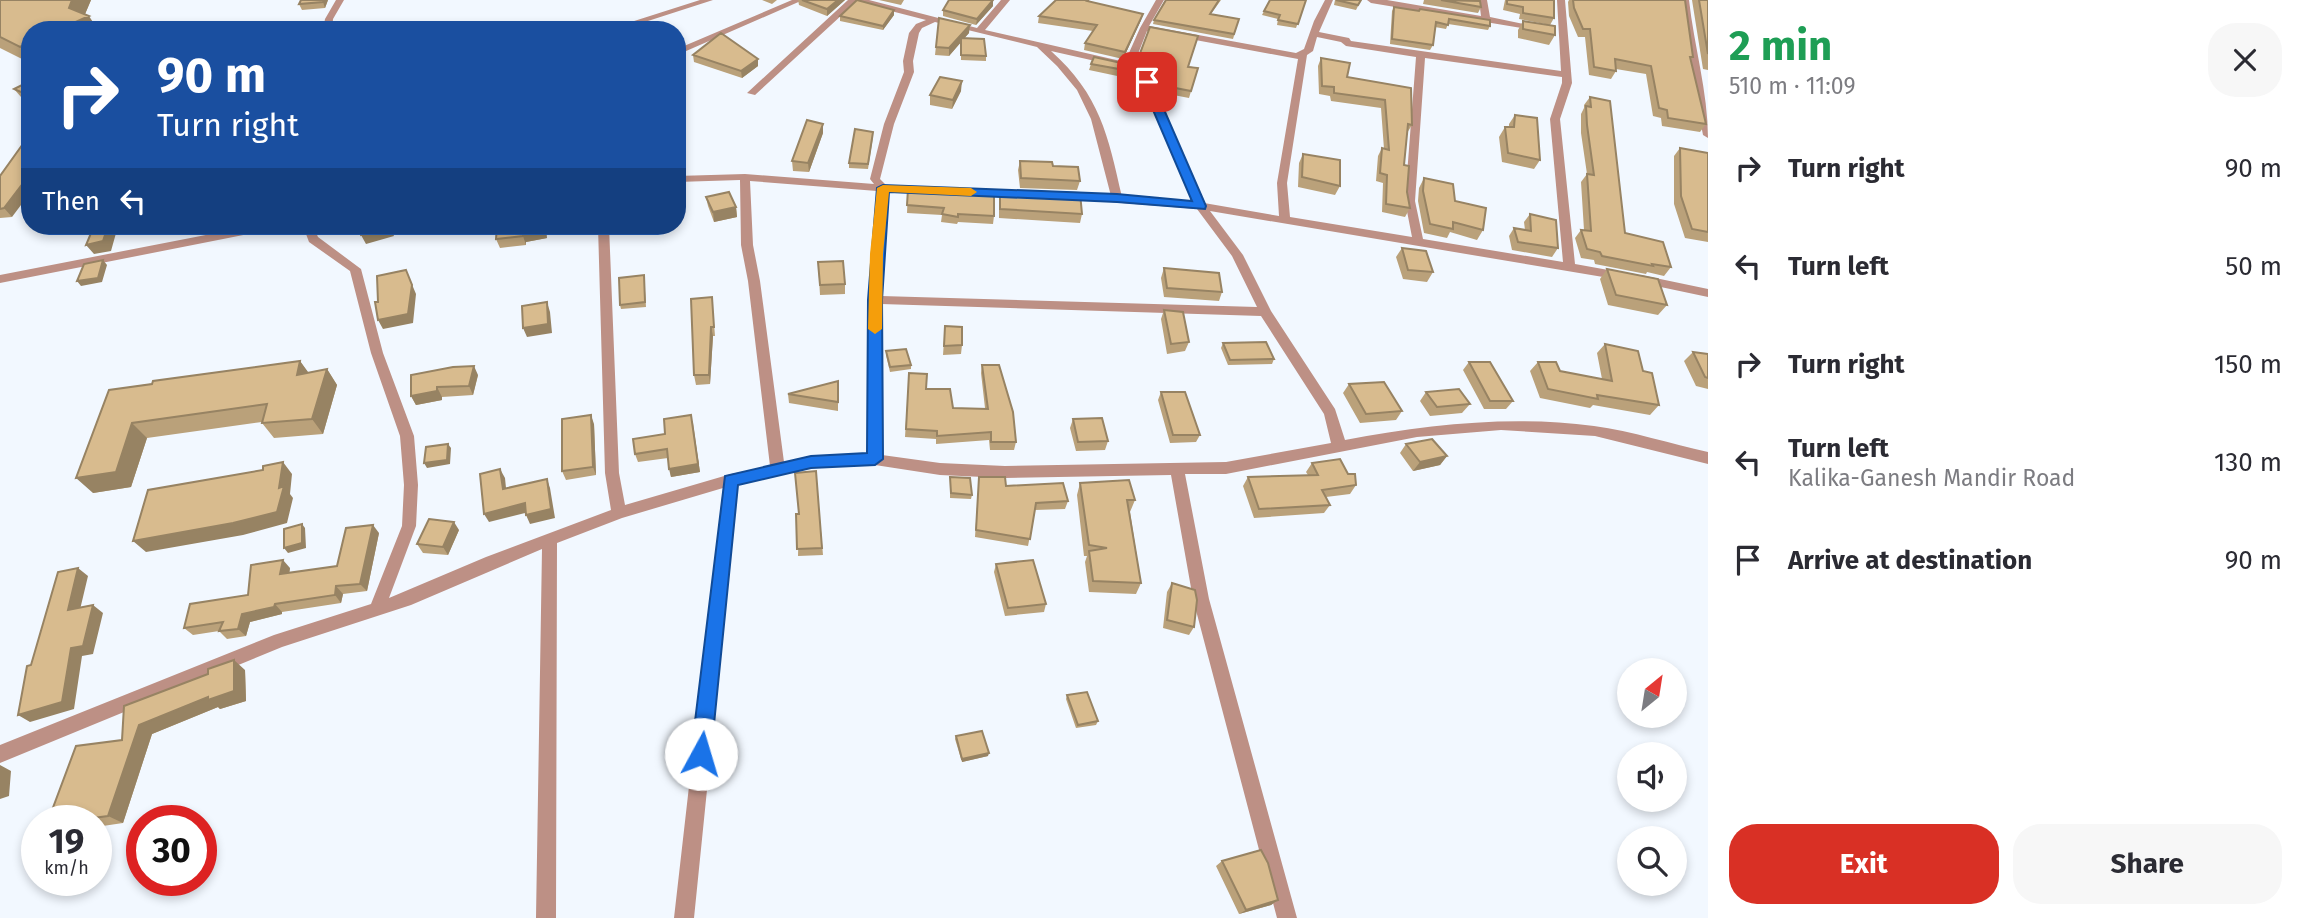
<!DOCTYPE html>
<meta charset="utf-8">
<style>
:root{--surface:#fff;--page:#f7f7f7;--text:#2b2b33;--muted:#7c7c81;--accent:#d93025}
body{margin:0;font-family:"Fira Sans",sans-serif;background:var(--page);color:var(--text);height:100vh;display:flex;flex-direction:column;font-size:26px;white-space:nowrap}
*{box-sizing:border-box;margin:0}
p{font-size:23px;color:var(--muted)}
.icon{flex:none;width:38px;height:38px;fill:none;stroke:currentColor;stroke-width:2;stroke-linecap:round;stroke-linejoin:round}
.map{position:relative;flex:1;overflow:hidden}
.side{display:flex;flex-direction:column;background:var(--surface);width:595px}
.side>*{flex:none}
.hud{position:absolute;left:21px;top:21px;width:665px;height:214px;border-radius:28px;box-shadow:0 4px 10px #0003;background:#1a4fa0;color:#fff;overflow:hidden}
.needle{width:46px;rotate:30deg}
.buttons{position:absolute;left:1617px;top:658px;display:grid;gap:14px}
.buttons a{display:grid;place-items:center;width:70px;height:70px;border-radius:50%;background:var(--surface);box-shadow:0 4px 10px #0003;font-size:35px}
.speed{position:absolute;left:21px;top:805px;display:flex;gap:14px;font-size:35px;font-weight:700;text-align:center}
.speed>*{display:grid;place-content:center;width:91px;height:91px;border-radius:50%;background:var(--surface);box-shadow:0 4px 10px #0003;line-height:1}
.speed small{font-size:18px;font-weight:400}
.speed .limit{border:10px solid #d22;background:#fff;color:#111}
.pin{position:absolute;display:grid;place-items:center;width:60px;height:60px;color:#fff;margin:-30px;border-radius:14px;box-shadow:0 4px 10px #0006}
.me{position:absolute;width:77px;margin:-38px;rotate:6deg;stroke-linejoin:round;filter:drop-shadow(0 0 5px #0008)}
.turn{display:flex;align-items:center;gap:24px;height:147px;padding:0 21px;font-size:32px}
.turn .icon{width:91px;height:91px;stroke-width:2.5}
.turn b{display:block;font-size:49px;line-height:60px}
.then{display:flex;align-items:center;height:66px;padding:0 21px;background:#0003;gap:14px;font-size:26px}
.round{display:grid;place-items:center;flex:none;width:74px;height:74px;border-radius:28px;background:var(--page)}
.summary{display:flex;align-items:center;justify-content:space-between;height:119px;padding:0 21px}
h1{font-size:42px;font-weight:700;line-height:52px;color:#1e9e55}
.action{display:flex;gap:14px;margin-top:auto;padding:14px 21px}
.action a{flex:1;height:80px;border-radius:28px;background:var(--accent);color:#fff;font-size:28px;font-weight:700;line-height:80px;text-align:center}
.action a+a{background:var(--page);color:var(--text)}
ul{padding:0;list-style:none}
li{display:flex;align-items:center;gap:21px;height:98px;padding:0 21px}
li div{flex:1}
li b{display:block;font-size:26px}
li em{font-style:normal}
main{display:flex;flex:1;min-height:0}
.map>svg:first-child{display:block}
</style>
<main>
<div class="map">
<svg width="1708" height="918" viewBox="0 0 1708 918">
<rect width="100%" height="100%" fill="#f2f8ff"/>
<g fill="none" stroke-linecap="round" stroke-linejoin="round">
<path fill="#bd9085" fill-rule="evenodd" d="M336 0H344L333 19 332 30H323L325 19Z
M700 0H713L620 30H606Z
M792 0H803L677 55V49Z
M848 0H869L977 28 1001 0H1010L985 30 1125 62 1140 28 1156 0H1164L1149 26 1296 53 1304 49 1314 21 1325 0H1333L1319 32 1349 38 1351 41 1561 71 1557 0H1565L1572 83 1560 119 1575 264 1625 273V279L1621 280 1210 211 1243 255 1271 311 1335 409 1345 440C1427 425 1509 415 1594 426 1632 431 1671 444 1708 452V464L1595 436 1501 430 1417 437 1226 474H1185L1209 599 1297 918H1277L1193 599 1171 475 1005 478 940 475 875 465 811 468 738 484 694 918H674L723 488 622 518 557 543 556 918H536L542 549 411 605 282 647 0 763V745L274 635 371 604 402 526 404 485 400 436 371 353 350 271 309 242 303 226H313L318 237 361 269 383 353 414 436 418 485 416 526 389 598 486 557 611 510 605 473 598 226H609L619 473 625 505 731 474 770 466 748 281 741 245 740 180 677 182V176L745 174 874 184 870 179 884 124 904 72 903 61 909 33 916 24 926 20 856 2 755 95 747 93ZM935 22 1037 47 1057 66 1077 90 1091 119 1111 196 1063 193 1058 196 1059 198 1197 209 1232 256 1257 307 881 296 888 192 1018 197 1023 194 1018 191 886 185 880 179 894 124 914 72 913 61 919 33 922 28ZM1147 31 1298 59 1277 183 1279 216 1204 203 1144 68 1134 64ZM1317 37 1341 42 1346 46 1416 57 1405 201 1412 237 1290 217 1287 183 1307 55 1313 51ZM1051 51 1135 70 1193 202 1122 197C1108 135 1100 95 1051 51ZM1425 58 1562 77V83L1550 119 1563 262 1423 239 1415 201ZM750 181 877 191 869 300 868 454 811 456 784 462 760 281 753 245ZM881 304 1261 316 1324 414 1331 443 1226 462 1005 466 940 463 882 455Z
M1367 0H1387L1481 16 1479 0H1487L1490 17 1543 28 1539 31 1371 3Z
M1681 0H1689C1694 46 1708 92 1708 138L1703 135 1684 38Z
M252 226H275L269 230 0 283V275Z
M1641 275 1708 289V297L1637 282V276Z"/>
</g>
<path fill="#baa17a" d="M0 0H91L85 14 30 30V63L0 48Z
M328 0 325 8 302 10 299 4Z
M762 0H777L772 4Z
M798 0H845L827 16 799 5Z
M879 0H904L901 5Z
M1165 0H1221L1211 14 1239 19 1233 39 1153 24 1154 20Z
M1306 0 1296 28 1277 25 1278 19 1262 15 1264 11Z
M1335 0H1361L1356 10 1334 5Z
M1424 0H1477L1481 7 1478 13 1423 4Z
M1505 0H1554V18L1550 25 1519 19 1520 14 1503 10Z
M1569 0H1685L1693 57 1691 60 1706 124 1700 132 1662 126 1661 118 1653 116 1646 74 1616 69V71L1611 79 1589 75 1585 37H1578L1569 16 1568 2Z
M1692 0H1708V70L1703 69Z
M1091 2 1141 20 1123 59 1084 50 1085 43 1093 31 1038 23 1039 16Z
M993 6 976 25 943 16V10Z
M1394 7 1490 26 1488 30 1448 24 1446 29 1435 27 1433 45 1430 50 1390 44 1392 11Z
M894 15 883 30 840 21V16Z
M939 18 969 33 964 38 986 56V61L961 60V42L949 56 935 55Z
M1523 21 1555 35 1549 45 1518 38V30Z
M693 55 758 66 742 78 694 62Z
M1139 56 1198 68 1189 98 1158 92 1146 67 1137 63Z
M1321 58 1347 77 1411 88 1412 125 1407 133 1404 165 1410 208 1405 217 1382 212 1383 183 1376 181 1378 156 1382 148 1384 149 1381 108 1331 101 1330 96 1319 94 1318 66Z
M1091 64 1135 66 1142 82 1140 89 1125 86 1122 77 1089 70Z
M30 81V102L21 97 14 89Z
M961 91 952 109 930 105V95Z
M1590 97 1625 233 1671 267 1664 276 1647 272 1646 274 1595 264 1594 260 1581 258 1575 238 1581 230H1584L1581 182 1587 174 1581 133V114L1584 108V105Z
M30 114V134L23 125Z
M1515 115 1540 160 1534 169 1502 162 1499 137 1505 127H1509V124Z
M823 124V133L809 172 793 171 792 161Z
M873 137 868 169 849 168V163Z
M1680 148 1708 153V242L1685 238 1674 204V156Z
M1303 154 1340 186 1335 195 1298 187 1299 163Z
M1020 161 1053 166 1080 181 1077 190 1020 188 1018 170Z
M0 176 12 217 0 218Z
M1424 178 1455 201 1483 230 1477 240 1450 232 1447 238 1424 233 1418 201 1419 188Z
M908 189 994 216 993 224 958 222 957 224 941 222 942 215 907 213Z
M1022 191 1082 214 1080 223 999 218V201L1000 193 1022 194Z
M706 197 736 207 737 217 714 222 708 206Z
M1530 214 1558 248 1552 257 1512 250 1509 236 1514 228 1525 230 1524 222Z
M497 226 547 238 526 242V245L500 248 496 239Z
M1402 248 1433 272 1427 282 1403 279 1396 257Z
M818 262 845 284V294L820 295Z
M1164 268 1222 292 1219 301 1164 297 1161 278Z
M1607 269 1667 305 1658 315 1608 305 1600 279Z
M644 275 646 307 621 309 620 305Z
M712 297 715 336H713L710 384 696 385 694 375Z
M1164 310 1189 342 1185 351 1167 354 1161 319Z
M945 326 962 345 961 354 943 355Z
M1223 343 1274 359 1272 364 1228 365 1221 348Z
M1605 344 1643 371 1659 405 1650 415 1593 405 1590 408 1540 398 1530 371 1538 362 1560 371 1602 379 1597 353Z
M886 351 911 365V369L890 372 886 355Z
M1693 352 1708 354V389L1696 386 1684 361Z
M300 361 308 373 327 369 337 385 323 434 274 438 262 423V422L147 438 131 487 93 493 109 390Z
M1469 362 1513 401 1506 409H1484L1463 370Z
M982 365 1016 442 1014 450H990L989 440 936 444V439L905 437 909 373 926 389 953 408H985L981 373Z
M478 375 473 395 442 397V400L416 405 411 396Z
M838 381V411L789 403 788 394Z
M1349 384 1402 411 1396 420 1360 423 1343 393Z
M1161 392 1200 435 1196 442 1170 443 1158 400Z
M1426 392 1470 404 1462 413 1430 416 1420 401Z
M1073 419 1108 441 1105 450 1076 451 1070 428Z
M693 423 700 472 671 477 668 458 638 462 635 454 665 434Z
M594 424 596 475 566 480 562 471Z
M1406 444 1447 456 1440 465 1413 471 1400 453Z
M1312 463 1356 485 1350 494 1326 497 1330 505 1324 513 1254 518 1243 486 1248 477 1308 475 1306 472Z
M816 471 823 555 798 556 799 514Z
M950 477 972 495 971 499 950 498Z
M979 477 1006 486 1068 501 1065 509 1035 510 1028 546 975 537Z
M1080 483 1135 500 1130 512 1141 583 1136 594 1089 592 1085 562 1087 556H1084L1077 495Z
M459 530 448 555 423 553 417 544Z
M379 533 367 591 343 594 341 603 282 612V614L250 622 246 636 227 639 219 631 193 635 184 628 248 595 290 568 289 573 337 566Z
M996 564 1046 604 1044 612 1005 616 994 572Z
M1172 583 1194 627 1189 635 1163 628 1167 592Z
M245 670 246 701 220 709 218 707 152 734 123 823 96 827V821H48L122 740 208 674Z
M1067 695 1098 721 1096 725 1076 728 1066 699Z
M956 736 988 756 962 762 955 739Z
M1222 861 1278 900 1271 905 1239 914 1216 866Z"/>
<path fill="#978363" d="M72 0H91L83 19 89 16 98 30H58Z
M324 0H328L325 8 323 2Z
M838 0H845L827 16V9Z
M993 0V6L976 25 977 19Z
M894 10V15L883 30V26Z
M1143 14 1141 20 1123 59 1125 52Z
M970 25 969 33 949 56V48Z
M30 42V60L20 47Z
M758 59V66L742 78 741 71Z
M962 81 961 91 952 109 953 100Z
M823 124V133L809 172 808 163Z
M30 174V193L12 217 4 208Z
M736 207 737 217 714 222 713 212Z
M108 226H118L111 251 94 254 86 245Z
M390 226 394 236 366 244 361 235Z
M417 226H444H442V229L420 233Z
M544 226H546L547 238 526 242V245L523 236V232Z
M103 260 107 265 102 282 81 286 77 281Z
M406 270 416 294 413 323 383 329 378 320Z
M547 302 550 312 552 333 527 337 523 328Z
M711 327 713 336 710 384 709 375Z
M300 361 311 376 297 375Z
M474 366 478 375 473 395 469 386Z
M327 369 337 385 323 434 312 419Z
M437 387 442 397V400L416 405 411 396Z
M591 415 594 424 596 475 593 467Z
M691 415 700 472 671 477 669 469Z
M132 423 147 438 131 487 93 493 76 478Z
M448 444 451 448 450 464 427 468 424 463Z
M1447 456 1440 465 1413 471 1420 462Z
M283 462 292 474 290 494 293 498 287 523 243 535 146 552 133 541 279 488Z
M500 469 505 478 507 498 503 489Z
M547 479 550 488 555 518 530 524 526 515Z
M525 503 529 512 489 522 484 514Z
M454 522 459 530 448 555 443 547Z
M302 524 305 528 306 548 288 553 284 548Z
M373 525 379 533 367 591 360 584Z
M283 560 290 568 288 582 280 574Z
M78 568 88 576 78 618 68 610Z
M336 586 343 594 341 603 335 595Z
M275 604 282 612V614L250 622 246 636 238 629 242 614Z
M93 605 103 613 93 654 82 656 74 709 30 722 18 715 71 648Z
M234 660 245 670 246 701 220 709 218 707 152 734 123 823 108 816 139 725Z
M989 753 988 756 962 762V759Z
M0 765 11 771 9 796 0 799Z
M1278 900 1271 905 1239 914 1246 910Z"/>
<path fill="#d8bb8e" stroke="#978363" stroke-width="2" d="M0 0H72L69 8 89 16 58 30H30V42L20 47 0 37Z
M301 0H324L323 2 299 4Z
M802 0H838L827 9Z
M857 0 894 10 883 26 840 16Z
M949 0H993L977 19 943 10Z
M1056 0H1088L1087 1 1143 14 1125 52 1085 43 1097 25 1039 16Z
M1166 0H1219L1210 14 1239 19 1234 34 1154 20Z
M1270 0H1306L1298 24 1278 20 1280 15 1264 11Z
M1336 0H1361L1358 5Z
M1441 0 1480 1 1481 7Z
M1507 0H1554V18L1523 13V7L1507 4Z
M1573 0H1685L1693 57H1690L1706 124 1668 118 1667 110 1659 108 1651 66 1615 59 1616 71 1594 67 1590 29H1583L1574 8Z
M1699 0H1708V54Z
M1394 7 1419 11 1420 9 1490 20V26L1449 19 1448 25 1436 22 1433 45 1392 39Z
M939 18 970 25 949 48 936 47Z
M1523 21 1555 26V35L1523 29Z
M1150 27 1198 36 1188 67 1198 68 1191 91 1160 85 1148 60 1139 56Z
M721 33 758 59 741 71 693 55Z
M961 38 984 39 986 56 961 55Z
M1094 57 1135 66 1142 82 1127 79 1124 70 1091 64Z
M1321 58 1350 63 1347 77 1411 88 1412 125 1408 124 1404 165 1409 166 1407 192 1410 208 1386 204 1387 175 1380 173 1382 148 1389 150 1385 100 1334 93V87L1322 86Z
M940 77 962 81 953 100 930 95Z
M30 81V96L14 89Z
M1590 97 1610 101 1625 233 1663 242 1671 267 1652 264 1653 266 1602 256 1600 252 1587 249 1581 230 1591 231 1587 174 1594 175 1587 125 1586 106 1591 107Z
M30 114V124L23 125Z
M1515 115 1537 118 1540 160 1508 153 1505 127H1514Z
M807 120 823 124 808 163 792 161Z
M855 129 873 132 868 164 849 163Z
M30 134V174L4 208 0 209V176Z
M1680 148 1708 153V232L1692 229 1681 196Z
M1303 154 1340 160V186L1302 177Z
M1020 161 1052 162 1053 166 1078 167 1080 181 1021 178Z
M1424 178 1453 184 1455 201 1486 208 1483 230 1453 222V229L1430 224 1423 191Z
M908 189 947 191V189L994 195V216L958 214V217L942 214 944 208 907 205Z
M1022 191 1080 193 1082 214 1000 209V193L1023 194Z
M729 192 736 207 713 212 706 197Z
M1530 214 1556 220 1558 248 1518 242 1514 228 1531 231Z
M94 226H108L103 241 86 245Z
M357 226H389L361 235Z
M497 226H544V229L523 232V236L496 239Z
M1402 248 1426 251 1433 272 1408 270Z
M103 260 98 278 77 281 84 264Z
M843 261 845 284 820 285 818 262Z
M1164 268 1219 273 1222 292 1167 288Z
M1607 269 1658 279 1667 305 1616 295Z
M406 270 412 285 408 314 378 320 375 302H378L377 276Z
M644 275 645 302 620 305 619 278Z
M712 297 714 327H711L709 375H694L691 299Z
M547 302 548 324 523 328 522 306Z
M1164 310 1183 312 1189 342 1171 344Z
M945 326 962 327V345L944 346Z
M1266 342 1274 359 1230 360 1223 343Z
M1605 344 1638 351 1643 371 1652 373 1659 405 1597 395 1598 399 1548 389 1538 362H1556L1560 371 1612 381Z
M906 349 911 365 890 367 886 351Z
M1693 352 1708 354V378L1705 377Z
M300 361 297 375 327 369 312 419 262 423 267 404 132 423 116 472 76 478 109 390 152 384 153 381Z
M1469 362H1490L1513 401H1490Z
M982 365H999L1013 412 1016 442H991V432L937 436V431L906 429 909 373 927 374 926 389H950L953 408 988 409Z
M474 366 469 386 437 387V391L411 396V375L453 367Z
M838 381V402L788 394Z
M1384 382 1402 411 1366 414 1349 384Z
M1459 389 1470 404 1437 407 1426 392Z
M1161 392H1185L1200 435H1173Z
M591 415 593 467 562 471V419Z
M691 415 698 464 669 469 667 449 635 454 633 439 665 434 664 419Z
M1102 418 1108 441 1078 442 1073 419Z
M1432 439 1447 456 1420 462 1406 444Z
M448 444 447 460 424 463 426 447Z
M1340 459 1348 474H1355L1356 485 1322 490 1330 505 1259 509 1248 477 1318 475 1312 463Z
M283 462 279 488 284 486 277 512 233 523 133 541 148 490 263 470V466Z
M500 469 503 489 547 479 551 509 526 515 525 503 484 514 480 474Z
M816 471 822 548 797 549 796 514H799L795 473Z
M950 477 970 478 972 495 951 493Z
M979 477H1005L1006 486 1063 483 1068 501 1036 503 1030 539 976 530Z
M1129 480 1135 500H1127L1141 583 1093 581 1089 551 1107 548 1089 545 1080 483Z
M429 519 454 522 443 547 417 544Z
M302 524V543L284 548V529Z
M373 525 360 584 336 586 335 595 275 604 274 607 242 614 238 629 219 631 223 622 184 628 190 604 248 595 251 565 283 560 280 574 337 566 346 528Z
M1033 560 1046 604 1008 608 996 564Z
M78 568 68 610 93 605 83 646 71 648 62 702 18 715 27 666 31 665 58 572Z
M1172 583 1195 590 1197 600 1194 627 1167 620Z
M234 660V691L208 700V697L139 725 108 816 70 821H48L76 746 122 740 124 706 208 674V669Z
M1087 692 1098 721 1078 725 1067 695Z
M982 731 989 753 962 759 956 736Z
M1261 850 1268 863 1278 900 1246 910 1222 861Z"/>
<path fill="#1a73e8" stroke="#114b97" stroke-width="2" d="M1147 79 1152 82 1206 206 1205 209 1117 202 889 192 882 300 883 459 875 465 811 468 738 485 711 754 708 761 701 764 694 761 691 754 725 476 811 456 867 453 868 300 877 188 883 185 1117 194 1192 201 1141 82Z"/>
<path fill="#f59e0b" d="M883 185 971 188 977 192 971 196 889 192 883 254 882 329 875 334 868 329 870 254 877 188Z"/>
</svg>
<div class="buttons">
<a><svg class="needle" viewBox="-14 -14 28 28"><path d="M0-13l5 13h-10z" fill="#e53935"/><path d="M0 13l5-13h-10z" fill="#7c7c81"/></svg></a>
<a><svg class="icon" aria-label="sound" viewBox="0 0 24 24"><path d="M4 9h4l5-4v14l-5-4H4zM17 9q2 3 0 6"/></svg></a>
<a><svg class="icon" aria-label="search" viewBox="0 0 24 24"><circle cx="10" cy="10" r="6"/><path d="M15 15l6 6"/></svg></a>
</div>
<div class="speed"><div>19<small>km/h</small></div><div class="limit">30</div></div>
<div class="pin" style="left:1147px;top:82px;background:#d93025"><svg class="icon" aria-label="arrive" viewBox="0 0 24 24"><path d="M6 21V4h12l-3 4 3 4H6"/></svg></div>
<svg class="me" style="left:701px;top:754px" viewBox="-20 -20 40 40"><circle r="19" fill="#fff"/><path d="M0-13L10 11 0 6-10 11z" fill="#1a73e8"/></svg>
<div class="hud">
<div class="turn"><svg class="icon" aria-label="right" viewBox="0 0 24 24"><path d="M7 20v-9h11M14 6l5 5-5 5"/></svg><div><b>90 m</b>Turn right</div></div>
<div class="then">Then<svg class="icon" aria-label="left" viewBox="0 0 24 24"><path d="M17 20v-9H6M10 6l-5 5 5 5"/></svg></div>
</div>
</div>
<section class="side">
<div class="summary"><div><h1>2 min</h1><p>510 m · 11:09</p></div><a class="round"><svg class="icon" aria-label="close" viewBox="0 0 24 24"><path d="M6 6l12 12M18 6L6 18"/></svg></a></div>
<ul>
<li><svg class="icon" aria-label="right" viewBox="0 0 24 24"><path d="M7 20v-9h11M14 6l5 5-5 5"/></svg><div><b>Turn right</b></div><em>90 m</em></li>
<li><svg class="icon" aria-label="left" viewBox="0 0 24 24"><path d="M17 20v-9H6M10 6l-5 5 5 5"/></svg><div><b>Turn left</b></div><em>50 m</em></li>
<li><svg class="icon" aria-label="right" viewBox="0 0 24 24"><path d="M7 20v-9h11M14 6l5 5-5 5"/></svg><div><b>Turn right</b></div><em>150 m</em></li>
<li><svg class="icon" aria-label="left" viewBox="0 0 24 24"><path d="M17 20v-9H6M10 6l-5 5 5 5"/></svg><div><b>Turn left</b><p>Kalika-Ganesh Mandir Road</p></div><em>130 m</em></li>
<li><svg class="icon" aria-label="arrive" viewBox="0 0 24 24"><path d="M6 21V4h12l-3 4 3 4H6"/></svg><div><b>Arrive at destination</b></div><em>90 m</em></li>
</ul>
<div class="action"><a>Exit</a><a>Share</a></div>
</section>
</main>
